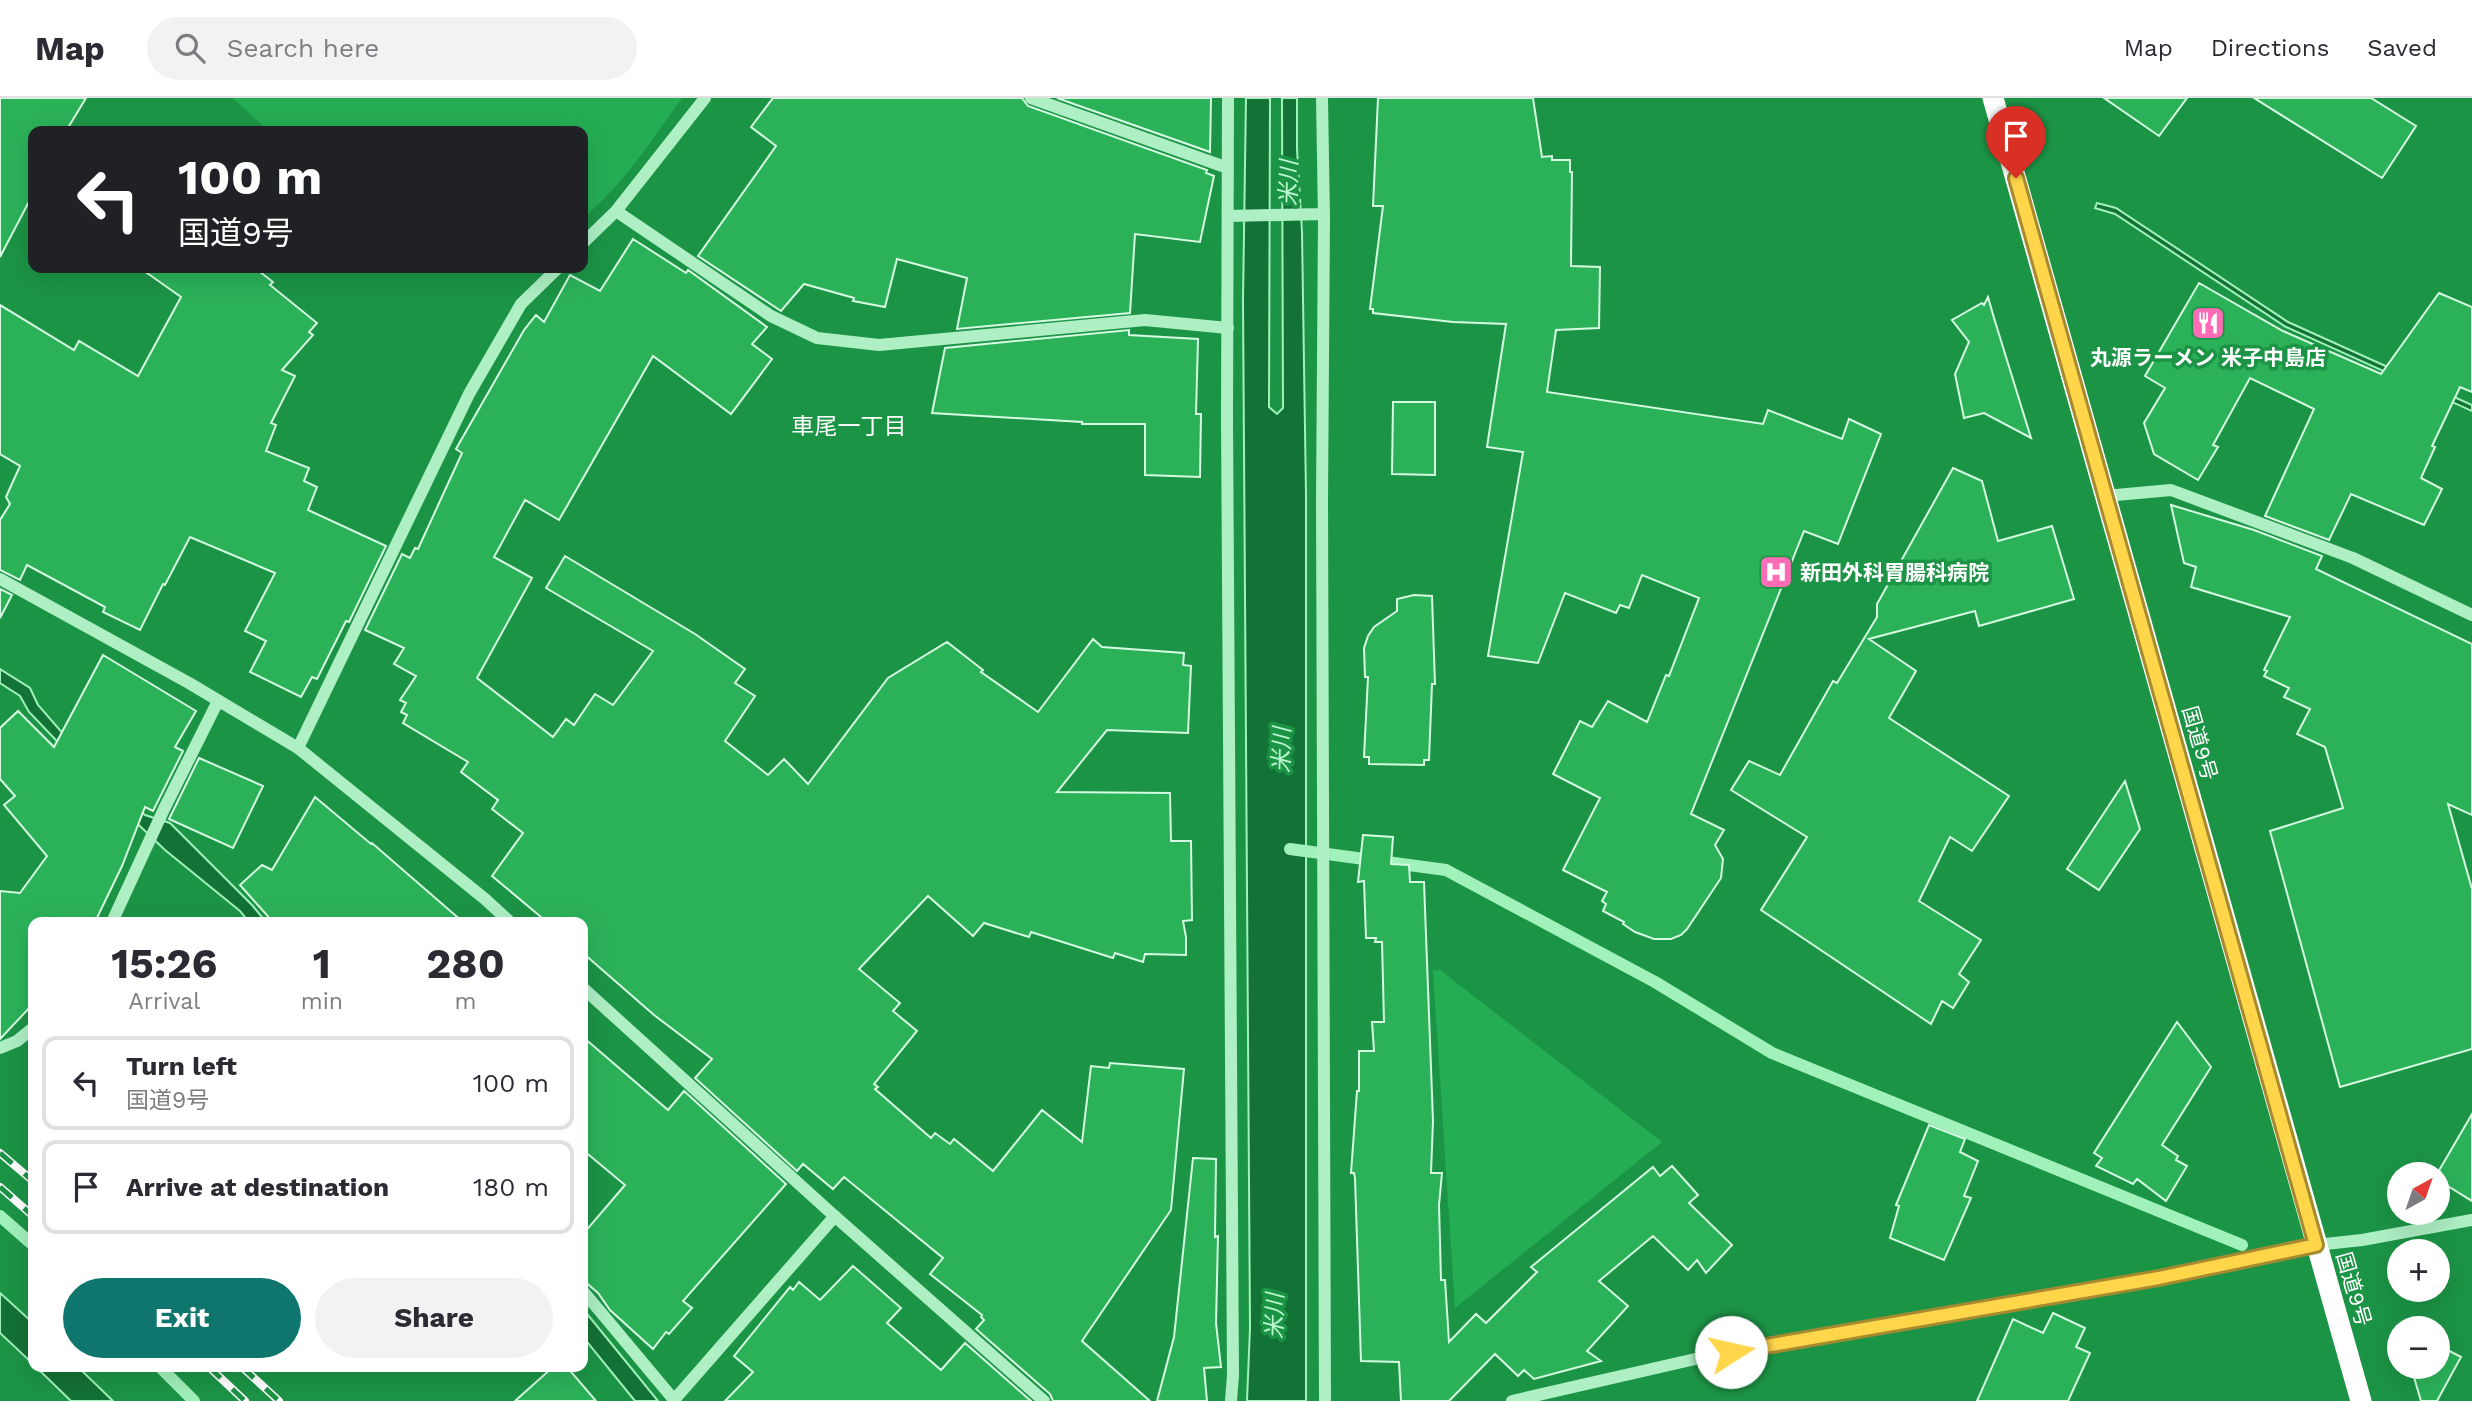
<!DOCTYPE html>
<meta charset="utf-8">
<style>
:root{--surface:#fff;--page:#f2f2f3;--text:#2b2b33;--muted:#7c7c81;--line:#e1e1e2;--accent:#0f766e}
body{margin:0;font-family:"Work Sans","Noto Sans JP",sans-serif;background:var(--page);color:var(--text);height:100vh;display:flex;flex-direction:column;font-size:26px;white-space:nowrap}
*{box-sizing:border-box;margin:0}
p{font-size:23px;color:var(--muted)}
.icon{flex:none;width:38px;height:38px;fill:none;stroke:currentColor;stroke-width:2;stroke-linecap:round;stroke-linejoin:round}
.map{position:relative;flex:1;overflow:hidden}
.drawer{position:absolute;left:28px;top:819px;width:560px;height:455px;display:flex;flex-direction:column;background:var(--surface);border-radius:14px;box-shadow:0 7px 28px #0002}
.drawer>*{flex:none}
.top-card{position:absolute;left:28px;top:28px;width:560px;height:147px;border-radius:14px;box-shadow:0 7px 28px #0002;background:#202124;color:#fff;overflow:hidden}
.needle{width:46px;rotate:40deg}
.tools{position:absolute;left:2387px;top:1064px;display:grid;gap:14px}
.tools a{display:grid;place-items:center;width:63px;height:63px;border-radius:50%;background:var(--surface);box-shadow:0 7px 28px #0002;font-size:35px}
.pin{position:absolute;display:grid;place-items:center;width:60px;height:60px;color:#fff;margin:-72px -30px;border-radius:50% 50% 50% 0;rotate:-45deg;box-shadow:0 0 7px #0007}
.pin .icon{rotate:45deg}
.me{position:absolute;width:77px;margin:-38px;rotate:80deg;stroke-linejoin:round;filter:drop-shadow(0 0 5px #0008)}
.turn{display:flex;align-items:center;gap:24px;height:147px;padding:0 35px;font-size:32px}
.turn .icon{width:91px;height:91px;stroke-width:2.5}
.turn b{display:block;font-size:49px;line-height:60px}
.eta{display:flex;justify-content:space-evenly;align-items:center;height:119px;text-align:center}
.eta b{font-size:42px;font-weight:700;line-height:49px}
.button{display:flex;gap:14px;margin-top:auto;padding:14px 35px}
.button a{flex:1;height:80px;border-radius:42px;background:var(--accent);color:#fff;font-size:28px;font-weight:700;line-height:80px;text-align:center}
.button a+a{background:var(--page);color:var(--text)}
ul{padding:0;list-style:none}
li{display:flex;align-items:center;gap:21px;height:94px;margin:0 14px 10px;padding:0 21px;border:4px solid var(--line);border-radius:14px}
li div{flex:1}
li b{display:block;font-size:26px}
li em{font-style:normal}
header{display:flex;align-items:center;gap:42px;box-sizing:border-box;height:98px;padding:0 35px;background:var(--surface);border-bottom:2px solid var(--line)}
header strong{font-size:33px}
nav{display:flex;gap:38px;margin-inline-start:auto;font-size:24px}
.search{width:490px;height:63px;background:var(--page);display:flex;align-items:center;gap:18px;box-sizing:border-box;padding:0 24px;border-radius:38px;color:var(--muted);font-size:26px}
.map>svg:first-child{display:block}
</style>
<header>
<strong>Map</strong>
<div class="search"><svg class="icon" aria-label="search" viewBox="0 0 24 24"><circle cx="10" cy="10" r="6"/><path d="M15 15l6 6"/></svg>Search here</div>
<nav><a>Map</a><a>Directions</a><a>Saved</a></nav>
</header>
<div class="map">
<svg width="2472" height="1303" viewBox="0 0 2472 1303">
<rect width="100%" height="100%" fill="#1c9446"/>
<path fill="#25ad53" d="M233 0H682C652 42 623 87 583 120V33H268Z
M1440 872 1662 1044 1455 1210 1433 873Z"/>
<path fill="#137235" stroke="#a1f1bb" stroke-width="2" d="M1246 0H1270L1269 309 1277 316 1283 310 1282 0H1297V51L1302 134 1306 397V1303H1247L1250 1230 1243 203Z
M2097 105 2116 110 2288 224 2472 307V313L2286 229 2115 116 2095 110Z
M0 571 30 590 38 607 113 693 145 717 170 725 252 807 266 824H249L240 813 165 752 123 712 29 614 20 598 0 585Z
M0 1195 33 1225V1266L0 1235Z
M583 1211 592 1222 658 1303H635L583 1239Z
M36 1269H78L113 1303H71Z"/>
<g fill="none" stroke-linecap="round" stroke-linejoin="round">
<path stroke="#a1f1bb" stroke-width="12" d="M1290 751 1446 772 1655 884 1772 955 2242 1147
M0 1118 33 1147
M160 1269 194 1303"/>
</g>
<path fill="#2bb259" stroke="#d5fbe1" stroke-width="2" d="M0 0H86L66 33H33V96L0 159Z
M773 0H1022L1028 8 1207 72 1206 75 1214 78 1200 144 1135 136 1130 215 957 231 967 180 897 161 885 209 853 203 854 200 804 186 781 213 698 158 776 48 751 29Z
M1057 0H1211L1210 54Z
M1378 0H1533L1542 59 1552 58V62H1570V74H1572L1571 168 1600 169 1599 230 1556 232 1547 294 1763 326 1768 312 1842 341 1849 321 1881 336 1838 446 1804 433 1691 716 1724 732 1715 747 1723 761 1721 780 1687 831 1681 837 1671 841H1654L1635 834 1623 826 1624 824 1603 813 1606 806 1602 803 1607 794 1563 772 1600 700 1553 676 1580 623 1592 629 1608 603 1647 624 1666 577 1669 578 1699 500 1642 477 1629 510 1620 507 1616 515 1565 495 1538 565 1488 558 1523 354 1487 349 1506 226 1453 224 1373 215V211H1370L1383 108H1373Z
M2104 0H2187L2159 38Z
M2254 0H2371L2416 28 2382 80Z
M633 141 686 175 688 172 767 229 752 246 772 261 731 316 653 258 559 422 525 402 494 459 532 480 477 580 553 639 566 621 574 627 595 596 613 607 653 553 546 490 565 458 695 536 745 571 735 585 755 598 725 643 768 677 784 661 808 686 888 580 947 544 983 572 981 574 1038 614 1093 541 1102 549 1184 555 1183 567 1191 568 1188 635 1107 632 1057 694 1170 695 1171 743H1191L1192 822 1183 823 1186 839V857L1145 856 1143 864 1115 855 1113 860 1031 834 1029 839 984 825 973 838 928 798 859 871 900 905 893 913 917 933 874 986 878 989 875 991 931 1040 935 1035 950 1046 954 1041 993 1073 1042 1012 1082 1044 1091 968 1109 970 1110 965 1184 971 1171 1112 1082 1243 1150 1303H1053L1050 1296 976 1231 984 1222 981 1219 982 1217 930 1176 943 1160 844 1079 833 1091 803 1066 797 1073 695 980 712 961 654 917 583 855V824H547L492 778 523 735 492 711 498 702 461 674 468 664 403 625 407 617 401 614 406 605 400 602 416 578 394 566 404 550 365 532 402 456 410 460 415 450 418 451 462 355 456 351 524 232 536 217 544 224 570 177 600 193Z
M140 170H255L273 184 270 187 317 225 309 234 313 237 282 272 295 278 271 325 276 327 266 353 309 370 304 383 317 389 308 412 386 448 349 524 346 523 317 581 312 579 301 599 250 574 266 543 245 533 275 475 190 439 165 487 163 486 140 532 103 514 105 509 27 467 20 482 0 472V422L10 406 6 399 20 368 0 356V207L74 252 79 243 138 278 181 199Z
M2199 185 2283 233 2381 276 2439 195 2472 209V294L2460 289 2432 348 2435 349 2421 380 2442 391 2424 427 2351 396 2329 442 2265 418 2314 311 2250 280 2213 347 2218 349 2198 382 2154 356 2144 325 2165 290 2145 278Z
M1988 199 1994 220 2031 340 1984 315 1964 320 1955 276 1969 244 1952 222 1982 205 1984 207Z
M1129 232V237L1198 241 1196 316H1201L1200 379 1145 377V326H1082V324L932 315 945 250Z
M1393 304H1435V377L1392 376Z
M1953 370 1982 383 1998 443 2052 428 2074 501 1979 528 1975 513 1869 541 1916 573 1889 620 2009 698 1972 753 1950 739 1919 803 1981 842 1959 876 1969 884 1953 910 1942 903 1931 926 1761 812 1807 739 1731 692 1749 663 1780 677 1833 583 1837 585 1877 519V506Z
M2171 407 2254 432 2322 458 2316 471 2472 546V717L2448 706 2472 791V951L2340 989 2270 733 2343 710 2325 649 2297 636 2310 611 2284 599 2289 590 2264 578 2267 573 2264 572 2290 519 2191 489 2196 469 2184 465Z
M0 491 12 497 0 520Z
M1414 497 1432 498 1435 586H1432L1429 662H1424V667L1369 666V659H1364L1368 579H1365L1364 550 1368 538 1374 529 1397 513V501Z
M103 557 196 613 175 649 183 653 153 713 145 709 122 768 95 824H33V906L0 941V793L20 795 47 758 4 707 15 698 0 681V630L18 613 54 649Z
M199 660 263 688 233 750 169 721Z
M2125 683 2140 731 2099 792 2067 771Z
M315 699 371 746 372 745 463 824H273L240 787 262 767 272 772Z
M1363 737 1393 739 1391 766 1409 767 1410 784H1424L1433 1023 1431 1075H1442L1439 1107 1441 1182H1445L1449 1244 1476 1216 1486 1225 1537 1174 1531 1169 1653 1069 1660 1078 1672 1068 1698 1097 1689 1105 1732 1147 1706 1175 1697 1162 1688 1172 1653 1138 1599 1183 1628 1208 1587 1253 1601 1263 1534 1281 1524 1272 1518 1278 1495 1256 1449 1303H1401L1399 1264 1361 1263 1355 1080 1354 1075H1351L1357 993H1359V953H1374L1372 924H1384L1382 844H1375L1376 840H1366L1364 783 1358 784Z
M2177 924 2211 969 2162 1047 2178 1058 2176 1062 2187 1068 2166 1103 2137 1081 2133 1086 2096 1068 2102 1060 2094 1055Z
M583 939 668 1012 684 993 786 1086 683 1203 692 1210 669 1236 666 1234 653 1251 610 1212 598 1195 583 1182V1136L625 1087 583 1052Z
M2472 1016V1103L2438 1082 2437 1076Z
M1929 1027 1965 1041 1960 1054 1978 1063 1964 1098 1971 1100 1944 1162 1890 1140 1899 1108 1896 1107Z
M1193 1060 1216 1061 1215 1139 1218 1138 1216 1225 1221 1269 1204 1270 1207 1303H1157L1174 1239Z
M853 1168 901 1210 887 1225 941 1272 965 1245 1031 1303H725L753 1274 734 1258 790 1189 793 1192 799 1184 820 1202Z
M2053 1215 2085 1230 2076 1249 2090 1255 2068 1303H1977L2013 1221 2043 1235Z
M2438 1247 2461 1259 2437 1303H2421L2411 1269H2438Z
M553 1269H567L596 1303H515Z"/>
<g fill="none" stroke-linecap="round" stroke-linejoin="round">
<path stroke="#aeefc4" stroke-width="12" d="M1031 0 1228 70
M1228 0 1227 322 1233 1277 1231 1303
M1322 0 1324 120 1322 403 1325 1303
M616 113 771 218 817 240 879 247 1145 222 1228 230
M1228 118 1324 116
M583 145 616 113 705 0
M2105 398 2171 392 2353 460 2472 517
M0 481 189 585 298 650 485 801 510 824
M298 650 469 296 521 206 558 170
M112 824 164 711 218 603
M583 890 830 1114 1044 1303
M0 950 17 943 33 930
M583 1193 675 1303
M674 1302 835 1118
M1512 1303 1704 1259 2159 1180 2316 1147 2362 1142 2472 1122"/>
<path stroke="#fff" stroke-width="21" d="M1993 0 2361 1303"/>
<g stroke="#fff" stroke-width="8">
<path id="rail" d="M0 1055 33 1083
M0 1089 33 1118
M209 1269 245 1303
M242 1269 279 1303"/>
</g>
<use href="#rail" stroke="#1c9446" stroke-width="5" stroke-dasharray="16" stroke-linecap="butt"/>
</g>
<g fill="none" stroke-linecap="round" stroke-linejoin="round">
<g stroke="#a68a30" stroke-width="18">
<path id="route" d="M1731 1254 2159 1180 2316 1147 2016 80"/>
</g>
<use href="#route" stroke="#ffd54a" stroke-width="12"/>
</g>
<defs>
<g id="restaurant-square" transform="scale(1.75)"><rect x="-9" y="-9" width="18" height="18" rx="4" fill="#ff6cb6" stroke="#1c9446"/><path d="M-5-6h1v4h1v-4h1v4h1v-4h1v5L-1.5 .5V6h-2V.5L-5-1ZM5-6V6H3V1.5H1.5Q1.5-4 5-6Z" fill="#fff"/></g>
<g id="hospital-square" transform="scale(1.75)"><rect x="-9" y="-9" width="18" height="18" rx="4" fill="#ff6cb6" stroke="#1c9446"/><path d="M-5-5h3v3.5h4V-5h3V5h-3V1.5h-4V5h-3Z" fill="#fff"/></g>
</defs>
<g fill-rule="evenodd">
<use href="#restaurant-square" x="2208" y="225"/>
<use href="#hospital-square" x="1776" y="474"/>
</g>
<g text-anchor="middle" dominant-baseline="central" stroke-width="7" stroke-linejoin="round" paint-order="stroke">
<g font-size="21" font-weight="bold" fill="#fff" stroke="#1c9446">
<text x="2208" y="259">丸源ラーメン 米子中島店</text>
<text x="1800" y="474" text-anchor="start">新田外科胃腸科病院</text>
</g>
<g font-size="21" fill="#fff" stroke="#1c9446">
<text transform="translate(2200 645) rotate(74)">国道9号</text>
<text transform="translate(2354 1191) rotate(74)">国道9号</text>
</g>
<g font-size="23" font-style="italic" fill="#baf6ce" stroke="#1c9446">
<text transform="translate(1289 85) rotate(-89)">米川</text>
<text transform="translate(1282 652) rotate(-89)">米川</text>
<text transform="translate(1275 1218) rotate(-89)">米川</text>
</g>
<g font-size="23" fill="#fff" stroke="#1c9446">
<text x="849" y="328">車尾一丁目</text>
</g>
</g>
</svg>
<div class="tools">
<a><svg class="needle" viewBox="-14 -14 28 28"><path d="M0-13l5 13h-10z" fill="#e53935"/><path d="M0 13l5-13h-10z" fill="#7c7c81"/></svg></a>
<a>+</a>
<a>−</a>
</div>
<div class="pin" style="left:2016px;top:80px;background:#d93025"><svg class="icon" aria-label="arrive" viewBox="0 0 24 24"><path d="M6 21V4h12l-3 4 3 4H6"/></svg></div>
<svg class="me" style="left:1731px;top:1254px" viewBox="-20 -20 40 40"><circle r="19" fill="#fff"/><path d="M0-13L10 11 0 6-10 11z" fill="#ffd54a"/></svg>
<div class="top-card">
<div class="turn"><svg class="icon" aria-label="left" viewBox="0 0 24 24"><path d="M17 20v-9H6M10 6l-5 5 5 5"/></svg><div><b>100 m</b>国道9号</div></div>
</div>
<section class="drawer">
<div class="eta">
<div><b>15:26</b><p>Arrival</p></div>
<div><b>1</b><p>min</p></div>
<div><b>280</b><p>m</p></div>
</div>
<ul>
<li><svg class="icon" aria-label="left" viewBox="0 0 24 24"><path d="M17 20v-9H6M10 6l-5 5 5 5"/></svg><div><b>Turn left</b><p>国道9号</p></div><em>100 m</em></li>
<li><svg class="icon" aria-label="arrive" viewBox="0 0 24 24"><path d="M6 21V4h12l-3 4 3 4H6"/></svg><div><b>Arrive at destination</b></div><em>180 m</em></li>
</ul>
<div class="button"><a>Exit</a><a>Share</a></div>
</section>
</div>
